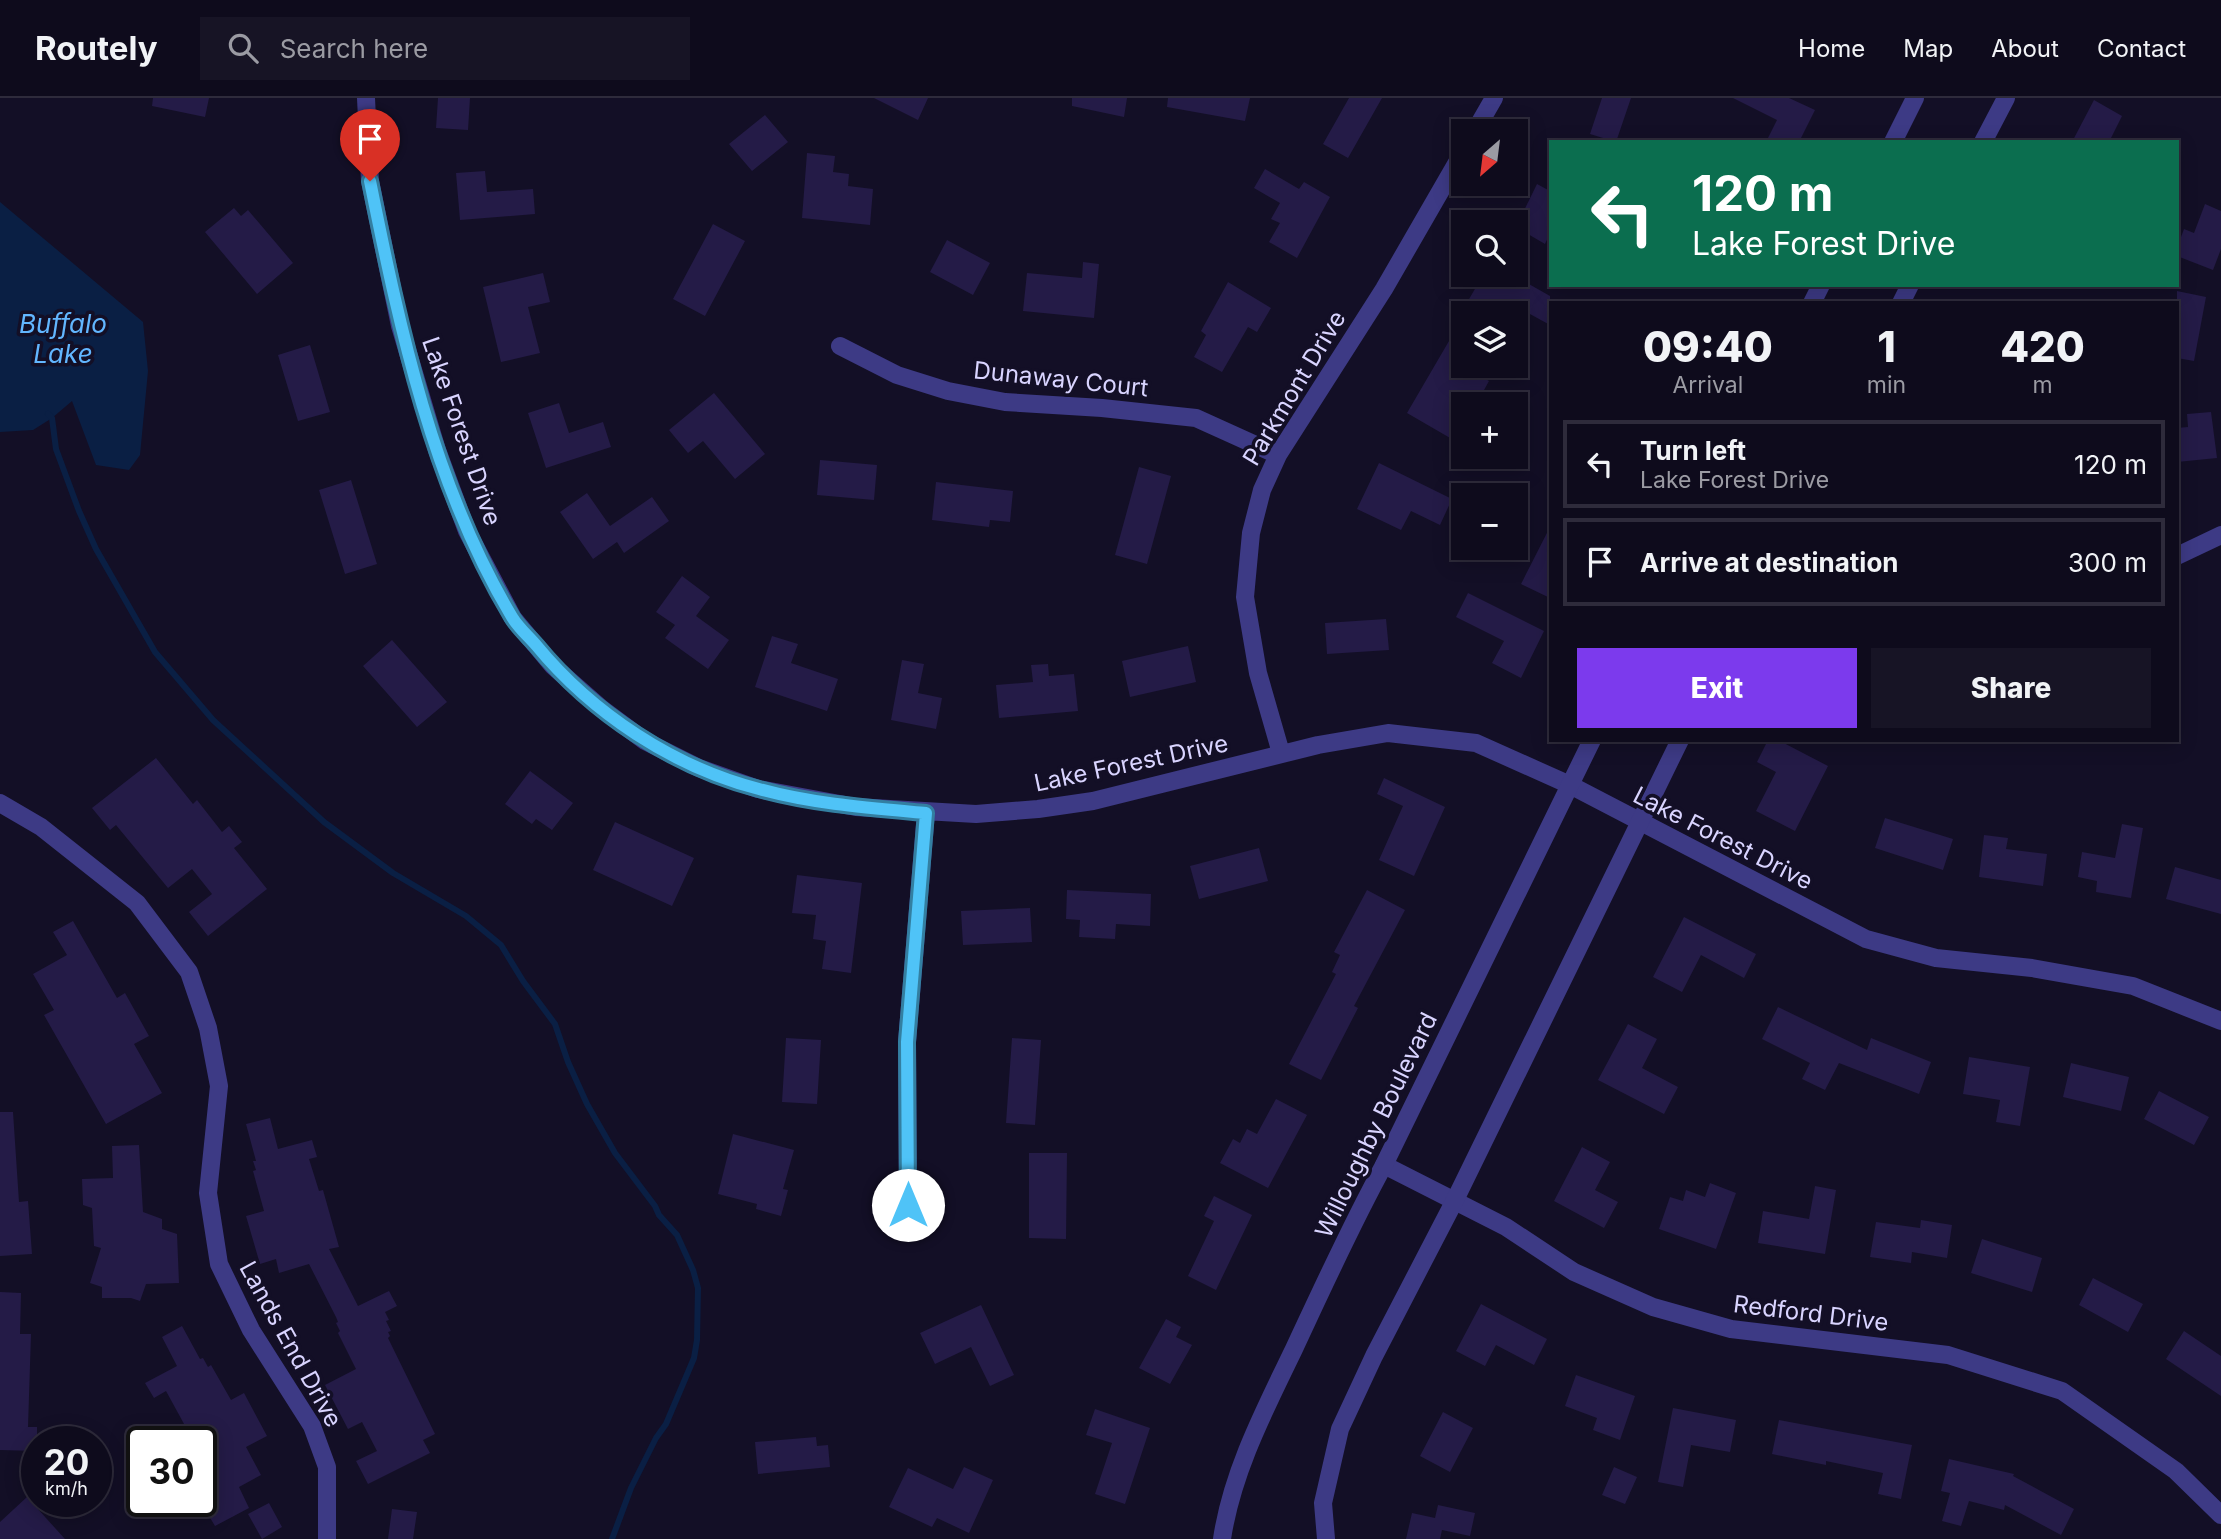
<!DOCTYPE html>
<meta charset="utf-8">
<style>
:root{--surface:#0e0b1c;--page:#171425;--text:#f1f3f6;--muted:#9b9ba3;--line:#2e2b3b;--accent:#7c3aed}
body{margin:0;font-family:Inter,sans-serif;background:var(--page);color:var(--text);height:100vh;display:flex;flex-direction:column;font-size:26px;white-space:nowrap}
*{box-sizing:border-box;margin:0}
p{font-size:23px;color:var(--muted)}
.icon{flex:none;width:38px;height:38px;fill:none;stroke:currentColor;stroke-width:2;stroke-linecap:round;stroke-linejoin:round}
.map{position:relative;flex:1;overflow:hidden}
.sheet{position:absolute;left:1549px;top:203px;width:630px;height:441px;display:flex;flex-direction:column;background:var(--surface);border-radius:0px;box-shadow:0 4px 18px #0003,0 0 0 2px var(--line)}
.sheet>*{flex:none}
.guide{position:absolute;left:1549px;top:42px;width:630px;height:147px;border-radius:0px;box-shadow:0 4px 18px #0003,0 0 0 2px var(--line);background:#0b6e4f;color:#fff;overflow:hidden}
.needle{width:46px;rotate:208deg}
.controls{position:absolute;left:1451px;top:21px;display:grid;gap:14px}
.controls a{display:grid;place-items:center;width:77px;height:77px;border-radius:0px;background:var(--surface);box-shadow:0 4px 18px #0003,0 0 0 2px var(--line);font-size:35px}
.speed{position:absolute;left:21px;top:1328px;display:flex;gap:14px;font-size:35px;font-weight:700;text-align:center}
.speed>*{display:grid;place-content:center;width:91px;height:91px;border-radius:50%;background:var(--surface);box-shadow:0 4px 18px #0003,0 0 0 2px var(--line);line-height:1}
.speed small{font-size:18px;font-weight:400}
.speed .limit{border:4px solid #111;border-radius:10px;background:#fff;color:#111}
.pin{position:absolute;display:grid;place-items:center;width:60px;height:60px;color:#fff;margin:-72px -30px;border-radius:50% 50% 50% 0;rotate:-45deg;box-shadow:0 0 7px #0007}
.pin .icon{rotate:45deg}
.me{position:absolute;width:77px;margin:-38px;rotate:0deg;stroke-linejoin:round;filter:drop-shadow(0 0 5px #0008)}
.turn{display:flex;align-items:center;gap:24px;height:147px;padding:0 28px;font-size:32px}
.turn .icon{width:91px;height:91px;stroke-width:2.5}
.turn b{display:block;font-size:49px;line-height:60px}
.eta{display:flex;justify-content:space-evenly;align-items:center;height:119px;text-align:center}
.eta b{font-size:42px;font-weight:800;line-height:49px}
.cta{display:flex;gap:14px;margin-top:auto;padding:14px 28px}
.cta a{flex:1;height:80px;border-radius:0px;background:var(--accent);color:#fff;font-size:28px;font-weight:800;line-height:80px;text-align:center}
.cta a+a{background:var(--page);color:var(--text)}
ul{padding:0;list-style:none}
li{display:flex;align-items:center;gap:21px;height:88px;margin:0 14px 10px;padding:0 14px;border:4px solid var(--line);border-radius:0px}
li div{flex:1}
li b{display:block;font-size:26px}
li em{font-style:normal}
header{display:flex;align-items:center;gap:42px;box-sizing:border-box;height:98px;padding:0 35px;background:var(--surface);border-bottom:2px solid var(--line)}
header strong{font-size:33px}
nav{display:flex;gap:38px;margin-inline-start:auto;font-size:24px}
.search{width:490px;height:63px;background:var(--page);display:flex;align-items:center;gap:18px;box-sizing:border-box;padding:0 24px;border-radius:0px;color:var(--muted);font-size:26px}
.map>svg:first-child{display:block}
</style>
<header>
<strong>Routely</strong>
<div class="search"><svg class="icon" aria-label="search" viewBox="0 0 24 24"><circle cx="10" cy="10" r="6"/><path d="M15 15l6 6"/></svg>Search here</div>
<nav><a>Home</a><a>Map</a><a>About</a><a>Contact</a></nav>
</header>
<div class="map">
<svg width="2221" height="1441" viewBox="0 0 2221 1441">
<rect width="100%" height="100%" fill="#130f26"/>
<path fill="#0a1f44" d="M0 104 143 224 148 273 140 357 129 372 96 367 72 303 52 320 33 332 0 334Z"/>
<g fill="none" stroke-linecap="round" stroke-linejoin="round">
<path stroke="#0a1f44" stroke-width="6" d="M48 316 52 320 56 351 79 413 96 451 155 554 213 622 324 724 393 775 466 818 501 847 523 883 555 926 568 964 587 1006 615 1055 655 1108 659 1117 677 1137 693 1172 698 1190 697 1242 694 1260 666 1326 656 1340 631 1390 612 1441"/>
</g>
<path fill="#241b47" d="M153 0H209L205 19 152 8Z
M438 0H470L468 32 436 30Z
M874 0H928L918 22Z
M1072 0H1127L1124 19 1072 8Z
M1168 0H1250L1245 23 1167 9Z
M1349 0H1382L1348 60 1323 46Z
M1602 0H1631L1616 44 1590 36Z
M1733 0H1789L1815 12 1799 44H1766L1777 22Z
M2094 2 2122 18 2109 44H2072Z
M765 17 788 44 752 73 729 46Z
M807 55 835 58 833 74 849 76 848 88 873 91 870 127 802 120Z
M1265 71 1299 91 1304 84 1330 99 1297 160 1269 144 1280 125 1271 121 1280 105 1254 90Z
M485 73 487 94 533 91 535 116 460 122 456 75Z
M1537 86 1550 93V135L1545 146 1516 129Z
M2205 106 2221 113V151L2213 172 2177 158V150L2184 131 2194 135Z
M234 110 241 118 248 112 293 165 257 196 205 134Z
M713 126 745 143 705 218 673 201Z
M947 142 990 165 973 197 930 174Z
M1083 164 1099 166 1094 220 1023 213 1027 175 1082 180Z
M543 175 550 204 528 209 540 255 501 264 483 189Z
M1483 177H1513L1550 198V227L1519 210 1516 215H1461Z
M1228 184 1271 210 1257 234 1248 229 1222 274 1194 259 1206 237 1201 233Z
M2177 193 2206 199 2194 263 2177 260Z
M1463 219V268L1489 283 1478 303 1463 294V333L1457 344 1407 315Z
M310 247 330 314 298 323 278 257Z
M714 295 765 356 735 381 703 343 688 355 669 332Z
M559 305 569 335 603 324 611 349 546 370 528 315Z
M2211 314 2217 360 2177 364V330L2188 329 2187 316Z
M820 362 877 367 874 402 817 397Z
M1379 365 1452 401 1440 427 1411 413 1401 432 1357 411Z
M1139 369 1171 378 1147 466 1115 457Z
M351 382 377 466 345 476 319 392Z
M936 384 1013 393 1010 424 990 422 989 429 932 422Z
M587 395 610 428 652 399 669 423 624 455 617 444 593 461 560 414Z
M1550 429V500L1521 486Z
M682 478 710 499 696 518 729 542 708 571 665 540 675 527 656 514Z
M1468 495 1544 533 1521 580 1492 565 1504 543 1456 519Z
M1386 521 1389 552 1327 556 1325 525Z
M772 538 798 546 791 565 838 581 827 613 755 589Z
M392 542 447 604 417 629 363 568Z
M1188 548 1196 584 1130 599 1122 563Z
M902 562 924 566 918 595 942 600 936 631 891 622Z
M1048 566 1049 578 1074 576 1078 613 999 620 996 587 1033 584 1031 567Z
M1768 642H1778L1828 668 1795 733 1756 713 1776 674 1757 664Z
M156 660 193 706 197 702 222 734 229 728 242 744 234 750 267 791 208 838 189 814 212 796 192 771 168 790 116 727 110 732 92 710Z
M530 673 573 705 552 732 536 721 532 726 505 706Z
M1384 680 1445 709 1414 778 1379 762 1403 708 1377 696Z
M1885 720 1953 741 1943 772 1875 750Z
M615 724 694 760 672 808 593 772Z
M2122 726 2143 730 2131 800 2096 794 2097 783 2078 779 2082 754 2115 760Z
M1984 737 2008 740 2006 751 2047 756 2043 788 1979 779Z
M1259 750 1268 783 1199 801 1190 768Z
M2175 769 2221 782V816L2166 801Z
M797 777 862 785 851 875 822 871 826 843 813 841 816 817 792 815Z
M1067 792 1151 796 1150 828 1116 826 1115 841 1079 839 1080 822 1066 821Z
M1367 792 1405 812 1354 908 1358 910 1321 982 1289 966 1336 876 1332 874 1340 857 1334 854Z
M1030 810 1032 844 963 847 961 813Z
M1684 819 1756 856 1744 880 1701 857 1682 894 1653 879Z
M73 823 117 900 125 895 149 938 134 946 162 995 106 1026 44 917 54 912 33 876 67 857 53 834Z
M1778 909 1867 952 1871 940 1931 964 1919 996 1839 965 1825 992 1802 981 1810 965 1762 941Z
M1628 926 1657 941 1642 970 1678 989 1664 1016 1598 982Z
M786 940 821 942 817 1006 782 1004Z
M1012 940 1041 942 1035 1027 1006 1025Z
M1969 959 2030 969 2020 1028 1996 1024 2000 1002 1963 996Z
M2071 965 2129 979 2121 1013 2063 999Z
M2159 993 2209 1019 2194 1047 2144 1021Z
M1276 1001 1307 1017 1268 1090 1220 1065 1233 1041 1240 1045 1247 1031 1257 1036Z
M0 1014H13L19 1104 28 1103 32 1156 0 1158Z
M270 1020 278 1051 312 1042 317 1059 309 1061 319 1093 323 1092 339 1149 329 1151 358 1208 389 1193 397 1208 385 1214 389 1222 386 1223 391 1233 388 1234 390 1238 388 1240 435 1336 423 1342 430 1355 368 1386 356 1363 377 1353 362 1324 348 1331 325 1287 356 1271 338 1235 340 1233 336 1225 338 1224 336 1219 309 1166 279 1175 276 1161 260 1166 246 1118 264 1113 253 1073 256 1072 253 1063H256L246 1026Z
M733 1036 794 1052 783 1091 788 1092 781 1118 756 1111 757 1106 718 1096Z
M139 1047 143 1114 162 1121V1131L177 1136 179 1185 146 1186 140 1203 131 1200H102V1189L90 1185 101 1150 94 1148 92 1110 83 1107 82 1081 113 1080 112 1048Z
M1582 1049 1610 1064 1595 1092 1618 1104 1604 1130 1554 1103Z
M1029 1055H1067L1066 1141 1029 1140Z
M1710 1085 1736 1095 1716 1151 1659 1131 1670 1099 1683 1103 1686 1092 1705 1099Z
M1815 1088 1836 1092 1825 1156 1758 1145 1763 1113 1809 1121Z
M1214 1098 1252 1117 1216 1192 1188 1178 1214 1123 1204 1118Z
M1921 1122 1952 1127 1947 1160 1912 1154 1911 1165 1870 1159 1876 1124 1920 1130Z
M1982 1141 2042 1160 2032 1194 1971 1175Z
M2093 1180 2143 1206 2128 1234 2079 1207Z
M0 1194 21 1195 20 1236H31L28 1329H37V1353L0 1352Z
M1481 1206 1547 1241 1534 1267 1496 1247 1485 1268 1456 1253Z
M981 1207 1014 1277 990 1288 971 1249 935 1266 920 1235Z
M1166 1221 1181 1229 1176 1239 1192 1247 1170 1286 1139 1270Z
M182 1228 200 1261 203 1260 208 1269 211 1267 231 1302 244 1295 267 1338 246 1349 261 1377 239 1389 249 1410 215 1428 206 1413 218 1407 201 1377V1344H197L191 1334 189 1335 166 1293 154 1300 145 1285 177 1268 162 1239Z
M2184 1233 2221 1258V1298L2166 1261Z
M1576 1277 1635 1298 1620 1342 1593 1332 1597 1320 1565 1308Z
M1673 1310 1736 1322 1730 1354 1691 1347 1683 1389 1658 1384Z
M1095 1311 1150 1330 1125 1406 1095 1396 1112 1345 1086 1337Z
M1443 1314 1473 1330 1450 1374 1420 1358Z
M1779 1322 1912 1347 1901 1401 1878 1396 1883 1375 1826 1363V1367L1772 1356Z
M816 1339 817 1348 828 1347 830 1369 758 1376 755 1344Z
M1949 1361 2014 1376 2013 1378 2074 1411 2061 1437 2005 1407 2004 1412 1969 1403 1961 1428 1942 1423 1950 1395 1941 1393Z
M964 1369 993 1382 969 1435 937 1420 932 1429 889 1409 908 1370 953 1391Z
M1614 1369 1637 1379 1625 1406 1602 1397Z
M27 1399 65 1441H0V1424Z
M269 1405 282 1429 262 1441 248 1416Z
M1438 1407 1475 1415 1470 1438 1442 1432 1440 1441H1406L1412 1415 1435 1420Z
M392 1411 417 1414 413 1441H388Z"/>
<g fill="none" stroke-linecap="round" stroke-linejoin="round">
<path stroke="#3d3a85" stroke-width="18" d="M366 0 370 83 400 228 437 352 467 433 513 520 553 568 602 611 645 643 699 670 758 691 856 709 976 716 1038 711 1093 703 1318 647 1388 635 1476 645 1570 687 1866 841 1936 860 2032 870 2133 888 2221 923
M1475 33 1494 0
M840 248 897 277 948 293 1005 304 1102 310 1196 320 1278 357
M2177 458 2221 437
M1281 655 1258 575 1245 499 1251 435 1262 392 1278 357 1384 191 1463 54
M0 705 41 729 137 805 189 874 208 930 219 988 208 1095 219 1166 251 1232 312 1328 327 1369V1441
M1384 1067 1506 1129 1574 1174 1653 1209 1731 1231 1948 1257 2062 1293 2176 1373 2221 1417
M908 1107 907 944 926 714"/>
<path stroke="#3d3a85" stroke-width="18" d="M1893 44 1915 0
M1983 44 2006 0
M1812 205 1821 187
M1901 205 1910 187
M1222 1441C1232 1374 1265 1311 1294 1251 1323 1189 1351 1127 1384 1067L1592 642
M1326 1441 1323 1405 1340 1331 1374 1258 1455 1102 1680 642"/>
</g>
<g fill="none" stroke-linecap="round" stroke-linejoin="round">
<g stroke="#337fa1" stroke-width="18">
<path id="route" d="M370 83C400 232 433 387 512 519 518 529 528 538 536 547 592 615 673 669 759 691 813 706 870 710 926 715L907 944 908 1107"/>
</g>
<use href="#route" stroke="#4fc3f7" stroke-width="12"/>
</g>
<g text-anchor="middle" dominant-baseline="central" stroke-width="7" stroke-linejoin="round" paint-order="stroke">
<g font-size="24" fill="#d9d4ff" stroke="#130f26">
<text transform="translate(1061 281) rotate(6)">Dunaway Court</text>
<text transform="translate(1294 290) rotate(-59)">Parkmont Drive</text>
<text transform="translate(462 333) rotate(71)">Lake Forest Drive</text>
<text transform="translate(1131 665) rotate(-12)">Lake Forest Drive</text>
<text transform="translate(1723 740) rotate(27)">Lake Forest Drive</text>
<text transform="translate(1376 1027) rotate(-64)">Willoughby Boulevard</text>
<text transform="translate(1811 1215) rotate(7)">Redford Drive</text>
<text transform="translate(291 1246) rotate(61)">Lands End Drive</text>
</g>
<g font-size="26" font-style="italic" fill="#62b6ff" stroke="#130f26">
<text x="63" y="225">Buffalo<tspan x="63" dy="30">Lake</tspan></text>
</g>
</g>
</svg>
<div class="controls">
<a><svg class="needle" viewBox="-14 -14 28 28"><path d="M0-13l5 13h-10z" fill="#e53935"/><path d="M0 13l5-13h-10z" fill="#9b9ba3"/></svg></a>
<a><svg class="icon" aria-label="search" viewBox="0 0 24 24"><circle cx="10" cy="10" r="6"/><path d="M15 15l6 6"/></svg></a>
<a><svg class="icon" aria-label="layers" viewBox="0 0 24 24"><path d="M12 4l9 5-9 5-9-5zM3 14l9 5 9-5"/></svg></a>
<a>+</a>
<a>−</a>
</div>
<div class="speed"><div>20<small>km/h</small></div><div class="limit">30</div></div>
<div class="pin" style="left:370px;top:83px;background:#d93025"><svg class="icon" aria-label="arrive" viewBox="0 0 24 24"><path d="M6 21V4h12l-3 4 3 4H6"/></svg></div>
<svg class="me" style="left:908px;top:1107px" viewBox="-20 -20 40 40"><circle r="19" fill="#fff"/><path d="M0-13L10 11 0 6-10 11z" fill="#4fc3f7"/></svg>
<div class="guide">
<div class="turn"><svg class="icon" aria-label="left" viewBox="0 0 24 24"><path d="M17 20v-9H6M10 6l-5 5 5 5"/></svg><div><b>120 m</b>Lake Forest Drive</div></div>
</div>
<section class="sheet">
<div class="eta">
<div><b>09:40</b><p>Arrival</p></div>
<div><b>1</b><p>min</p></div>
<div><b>420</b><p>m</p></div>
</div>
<ul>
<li><svg class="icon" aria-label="left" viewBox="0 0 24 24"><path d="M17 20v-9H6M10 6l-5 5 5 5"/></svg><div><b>Turn left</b><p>Lake Forest Drive</p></div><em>120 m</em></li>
<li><svg class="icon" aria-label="arrive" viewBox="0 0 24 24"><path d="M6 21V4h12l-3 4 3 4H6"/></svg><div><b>Arrive at destination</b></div><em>300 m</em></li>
</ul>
<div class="cta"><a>Exit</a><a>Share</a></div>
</section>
</div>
